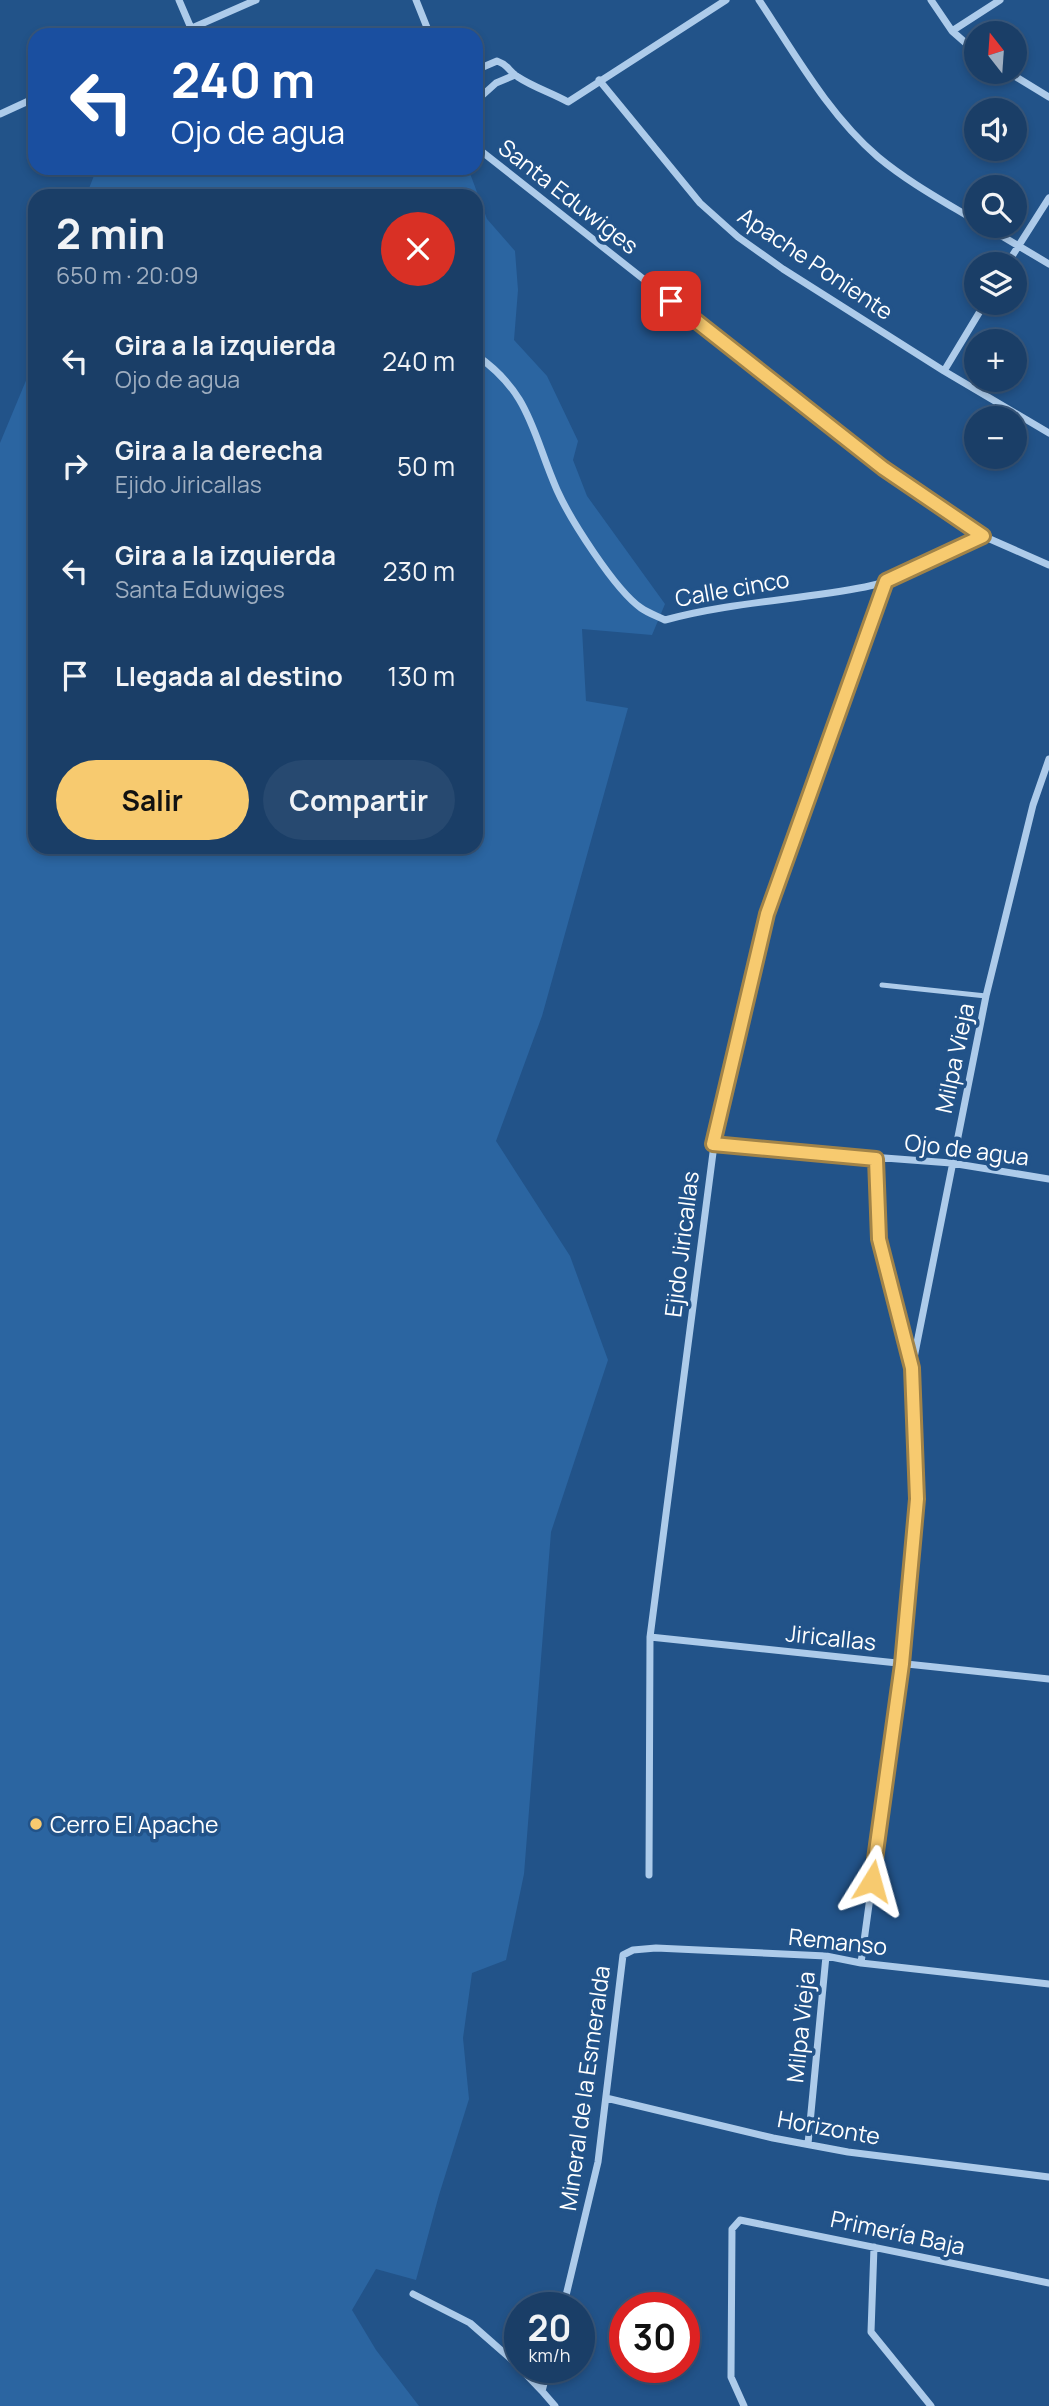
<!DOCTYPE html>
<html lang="es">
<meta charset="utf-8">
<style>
:root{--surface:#1a3e67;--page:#274970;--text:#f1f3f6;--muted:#9faec0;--line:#38577b;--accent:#f7ca6f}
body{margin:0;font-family:Manrope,sans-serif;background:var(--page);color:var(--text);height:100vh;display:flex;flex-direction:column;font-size:26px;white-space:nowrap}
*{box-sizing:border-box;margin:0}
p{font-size:23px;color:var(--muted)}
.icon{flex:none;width:38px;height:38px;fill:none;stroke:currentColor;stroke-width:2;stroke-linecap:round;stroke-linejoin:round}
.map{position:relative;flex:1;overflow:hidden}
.details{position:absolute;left:28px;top:189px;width:455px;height:665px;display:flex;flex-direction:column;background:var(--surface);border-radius:21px;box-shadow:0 4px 10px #0003,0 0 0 2px var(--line)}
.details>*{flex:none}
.guide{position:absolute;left:28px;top:28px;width:455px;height:147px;border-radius:21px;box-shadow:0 4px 10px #0003,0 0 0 2px var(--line);background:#1a4fa0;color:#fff;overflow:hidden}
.needle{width:46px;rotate:343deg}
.fabs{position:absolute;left:964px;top:21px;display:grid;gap:14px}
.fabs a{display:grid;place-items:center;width:63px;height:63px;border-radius:50%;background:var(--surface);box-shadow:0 4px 10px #0003,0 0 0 2px var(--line);font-size:35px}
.speed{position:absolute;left:504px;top:2292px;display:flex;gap:14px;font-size:35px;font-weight:700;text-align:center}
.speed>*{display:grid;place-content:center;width:91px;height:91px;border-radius:50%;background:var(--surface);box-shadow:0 4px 10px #0003,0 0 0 2px var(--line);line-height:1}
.speed small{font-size:18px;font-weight:400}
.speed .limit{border:10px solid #d22;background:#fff;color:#111}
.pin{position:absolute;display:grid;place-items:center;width:60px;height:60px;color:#fff;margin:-30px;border-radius:14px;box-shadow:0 4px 10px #0006}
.me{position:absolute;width:77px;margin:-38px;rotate:8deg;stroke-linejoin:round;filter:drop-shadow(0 0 5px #0008)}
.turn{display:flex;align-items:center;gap:24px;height:147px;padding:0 28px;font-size:32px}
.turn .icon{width:91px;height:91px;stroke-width:2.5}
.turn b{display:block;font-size:49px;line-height:60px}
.round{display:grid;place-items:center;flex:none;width:74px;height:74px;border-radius:37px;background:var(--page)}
.headline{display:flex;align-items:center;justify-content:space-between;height:119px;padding:0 28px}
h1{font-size:42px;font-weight:700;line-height:52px}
.primary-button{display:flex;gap:14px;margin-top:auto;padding:14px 28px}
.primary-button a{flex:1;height:80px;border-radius:42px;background:var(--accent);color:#111;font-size:28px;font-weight:700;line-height:80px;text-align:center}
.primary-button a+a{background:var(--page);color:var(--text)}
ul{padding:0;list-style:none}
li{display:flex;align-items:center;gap:21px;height:105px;padding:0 28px}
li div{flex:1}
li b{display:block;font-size:26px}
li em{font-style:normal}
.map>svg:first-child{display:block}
</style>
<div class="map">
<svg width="1049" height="2406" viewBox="0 0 1049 2406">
<rect width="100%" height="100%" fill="#225389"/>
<path fill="#2b65a1" d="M97 168H468L487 219 515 251 518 290 514 340 547 376 578 441 573 460 587 496 665 604 652 635 582 629 586 701 628 708 542 1016 496 1141 570 1256 608 1360 551 1532 524 1874 506 1960 472 1973 463 2038 469 2099 439 2195 416 2280 376 2269 352 2310 376 2350 419 2406H0V443L35 359V847H476V196H86Z"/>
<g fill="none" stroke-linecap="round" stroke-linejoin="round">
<path stroke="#adcbea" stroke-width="5" d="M882 985 986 996"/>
<path stroke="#adcbea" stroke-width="7" d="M179 0 191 28
M416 0 430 35
M759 0C795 54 828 114 878 157 908 182 943 201 976 221
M931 0 952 31 976 52
M952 31 1000 0
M176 35 256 0
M476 70 497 61C509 65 508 71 518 77 533 87 552 93 568 102L726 0
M1008 72 1049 97
M599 80 700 203 738 237 783 269 944 371 1049 433
M476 101 496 83 515 75
M0 114 35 98
M476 147 883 468 983 536 1049 565
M985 226 1049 264
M1007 264 1049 198
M476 355C531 393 532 433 557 490 570 519 615 590 641 608 648 613 657 616 665 620 731 602 798 600 865 587 907 579 945 554 983 536
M944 371 985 303
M714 1145 951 1163 1049 1179
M876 1159 879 1239 911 1364
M650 1637 1049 1679
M649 1875 650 1637 714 1145 767 914 886 581
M861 1963 902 1664 917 1499 912 1368 986 996 1033 805 1049 759
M606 2098 773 2138 848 2152 1049 2177
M808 2144 826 1956
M874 2247 871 2332 931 2406
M413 2294 470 2323 520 2367
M563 2308 598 2162 623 1955 633 1950 656 1948 826 1956 861 1963 1049 1984
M520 2368 542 2391
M548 2368 542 2391 555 2406
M744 2406 731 2377 732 2229 740 2220 1049 2283"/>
</g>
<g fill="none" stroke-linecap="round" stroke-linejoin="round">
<g stroke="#a18348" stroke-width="18">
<path id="route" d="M671 301 883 468 983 536 886 581 767 914 713 1144 876 1159 879 1239 912 1368 917 1499 902 1664 872 1881"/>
</g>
<use href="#route" stroke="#f7ca6f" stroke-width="12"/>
</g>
<circle fill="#f7ca6f" stroke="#225389" stroke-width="2.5" cx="36" cy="1824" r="7"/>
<g text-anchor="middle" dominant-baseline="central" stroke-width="7" stroke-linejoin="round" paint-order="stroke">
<g font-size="23" fill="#fff" stroke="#225389">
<text transform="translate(569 196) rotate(38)">Santa Eduwiges</text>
<text transform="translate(816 263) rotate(34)">Apache Poniente</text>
<text transform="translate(732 588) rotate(-10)">Calle cinco</text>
<text transform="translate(954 1058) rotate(-78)">Milpa Vieja</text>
<text transform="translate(967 1149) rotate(7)">Ojo de agua</text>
<text transform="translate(681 1244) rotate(-83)">Ejido Jiricallas</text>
<text transform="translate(831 1637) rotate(6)">Jiricallas</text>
<text transform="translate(838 1941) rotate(6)">Remanso</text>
<text transform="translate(800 2027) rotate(-84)">Milpa Vieja</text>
<text transform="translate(584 2088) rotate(-82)">Mineral de la Esmeralda</text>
<text transform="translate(829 2127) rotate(10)">Horizonte</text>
<text transform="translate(898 2232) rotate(12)">Primería Baja</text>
</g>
<g font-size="23" fill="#fff" stroke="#225389" text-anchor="start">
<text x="50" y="1824">Cerro El Apache</text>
</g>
</g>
</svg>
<div class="fabs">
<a><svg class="needle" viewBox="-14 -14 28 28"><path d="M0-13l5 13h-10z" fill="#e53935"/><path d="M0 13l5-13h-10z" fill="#9faec0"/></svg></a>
<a><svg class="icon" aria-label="sound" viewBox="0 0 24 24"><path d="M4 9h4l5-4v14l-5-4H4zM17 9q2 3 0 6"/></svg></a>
<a><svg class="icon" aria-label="search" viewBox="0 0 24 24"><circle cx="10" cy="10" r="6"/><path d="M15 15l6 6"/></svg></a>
<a><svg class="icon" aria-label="layers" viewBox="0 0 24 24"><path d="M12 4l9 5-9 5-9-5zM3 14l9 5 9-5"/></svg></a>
<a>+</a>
<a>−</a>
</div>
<div class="speed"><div>20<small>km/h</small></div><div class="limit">30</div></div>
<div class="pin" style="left:671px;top:301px;background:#d93025"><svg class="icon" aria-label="arrive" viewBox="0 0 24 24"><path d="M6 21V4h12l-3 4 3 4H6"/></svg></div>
<svg class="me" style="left:872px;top:1881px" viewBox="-20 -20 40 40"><path d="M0-17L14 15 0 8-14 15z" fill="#f7ca6f" stroke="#fff" stroke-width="4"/></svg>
<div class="guide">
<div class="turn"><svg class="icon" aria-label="left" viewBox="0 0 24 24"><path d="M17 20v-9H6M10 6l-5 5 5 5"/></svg><div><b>240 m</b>Ojo de agua</div></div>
</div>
<section class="details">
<div class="headline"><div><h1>2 min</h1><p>650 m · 20:09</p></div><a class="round" style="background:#d93025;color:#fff"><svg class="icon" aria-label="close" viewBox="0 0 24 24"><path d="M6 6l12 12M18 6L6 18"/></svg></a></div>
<ul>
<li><svg class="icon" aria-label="left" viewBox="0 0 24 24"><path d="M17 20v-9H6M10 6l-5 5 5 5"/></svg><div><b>Gira a la izquierda</b><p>Ojo de agua</p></div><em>240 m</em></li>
<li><svg class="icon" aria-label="right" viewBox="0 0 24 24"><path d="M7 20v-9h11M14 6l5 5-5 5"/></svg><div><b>Gira a la derecha</b><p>Ejido Jiricallas</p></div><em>50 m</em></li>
<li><svg class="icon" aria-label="left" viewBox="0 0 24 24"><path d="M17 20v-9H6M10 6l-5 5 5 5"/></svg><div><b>Gira a la izquierda</b><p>Santa Eduwiges</p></div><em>230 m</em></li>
<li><svg class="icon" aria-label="arrive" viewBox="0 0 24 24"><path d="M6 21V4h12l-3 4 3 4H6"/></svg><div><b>Llegada al destino</b></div><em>130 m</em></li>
</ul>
<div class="primary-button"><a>Salir</a><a>Compartir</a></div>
</section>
</div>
